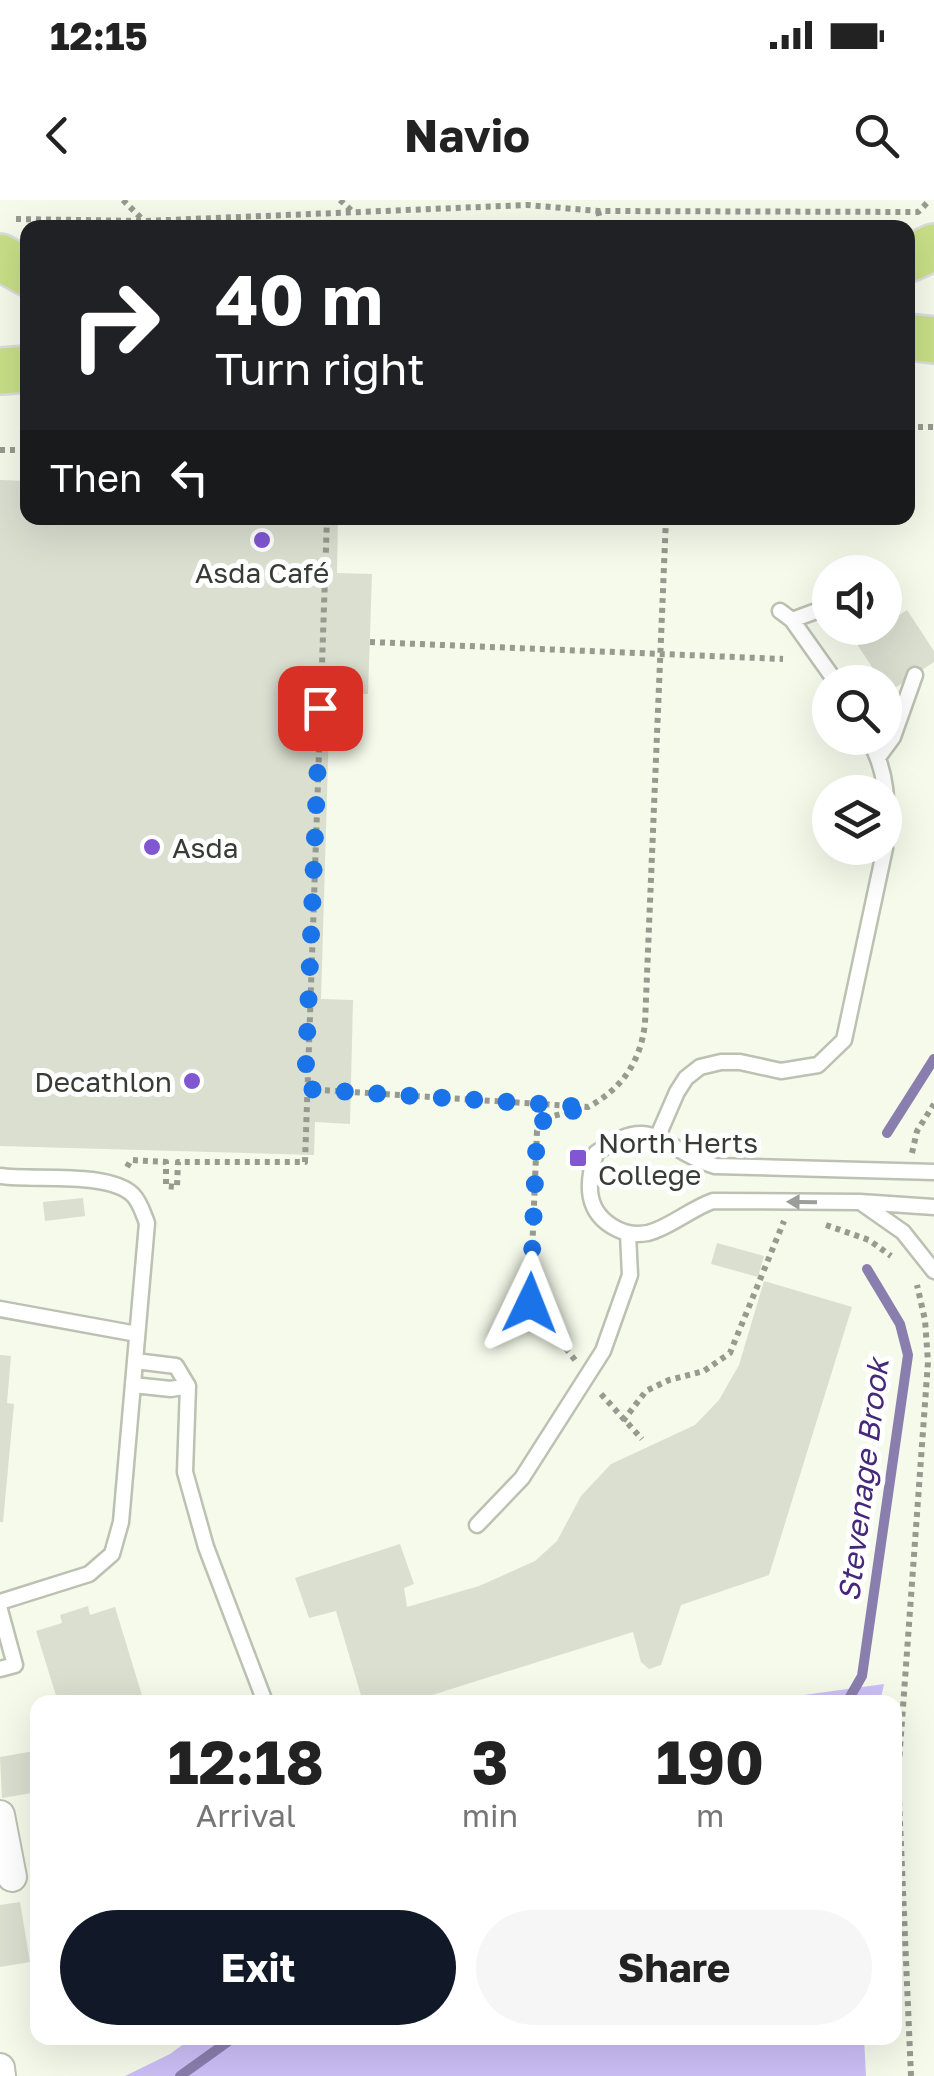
<!DOCTYPE html>
<meta charset="utf-8">
<style>
:root{--surface:#fff;--page:#f6f6f6;--text:#222;--muted:#767676;--accent:#111827}
body{margin:0;font-family:"Golos Text",sans-serif;background:var(--page);color:var(--text);height:100vh;display:flex;flex-direction:column;font-size:38px;white-space:nowrap}
*{box-sizing:border-box;margin:0}
p{font-size:32px;color:var(--muted)}
.icon{flex:none;width:55px;height:55px;fill:none;stroke:currentColor;stroke-width:2;stroke-linecap:round;stroke-linejoin:round}
.map{position:relative;flex:1;overflow:hidden}
.sheet{position:absolute;left:30px;top:1495px;width:872px;height:350px;display:flex;flex-direction:column;background:var(--surface);border-radius:20px;box-shadow:0 10px 40px #0002}
.sheet>*{flex:none}
.hud{position:absolute;left:20px;top:20px;width:895px;height:305px;border-radius:20px;box-shadow:0 10px 40px #0002;background:#202124;color:#fff;overflow:hidden}
.buttons{position:absolute;left:812px;top:355px;display:grid;gap:20px}
.buttons a{display:grid;place-items:center;width:90px;height:90px;border-radius:50%;background:var(--surface);box-shadow:0 10px 40px #0002;font-size:50px}
.pin{position:absolute;display:grid;place-items:center;width:85px;height:85px;color:#fff;margin:-42px;border-radius:20px;box-shadow:0 5px 15px #0006}
.me{position:absolute;width:110px;margin:-55px;rotate:2deg;stroke-linejoin:round;filter:drop-shadow(0 0 8px #0008)}
.turn{display:flex;align-items:center;gap:35px;height:210px;padding:0 30px;font-size:45px}
.turn .icon{width:130px;height:130px;stroke-width:2.5}
.turn b{display:block;font-size:70px;line-height:85px}
.then{display:flex;align-items:center;height:95px;padding:0 30px;background:#0003;gap:20px;font-size:38px}
.eta{display:flex;justify-content:space-evenly;align-items:center;height:170px;text-align:center}
.eta b{font-size:60px;font-weight:700;line-height:70px}
.primary-button{display:flex;gap:20px;margin-top:auto;padding:20px 30px}
.primary-button a{flex:1;height:115px;border-radius:60px;background:var(--accent);color:#fff;font-size:40px;font-weight:700;line-height:115px;text-align:center}
.primary-button a+a{background:var(--page);color:var(--text)}
.status{display:flex;justify-content:space-between;align-items:center;height:70px;padding:0 50px;background:var(--surface);direction:ltr}
.status svg{height:28px;fill:currentColor}
header{display:flex;justify-content:space-between;align-items:center;height:130px;padding:0 30px;background:var(--surface);font-size:45px;font-weight:700}
.map>svg:first-child{display:block}
</style>
<div class="status"><b>12:15</b><svg viewBox="0 0 49 12"><path d="M0 12V9h3v3zM5 12V6h3v6zM10 12V3h3v9zM15 12V0h3v12zM26 1h20v11H26zM47 4h2v5h-2z"/></svg></div>
<header><svg class="icon" aria-label="back" viewBox="0 0 24 24"><path d="M15 5l-7 7 7 7"/></svg>Navio<svg class="icon" aria-label="search" viewBox="0 0 24 24"><circle cx="10" cy="10" r="6"/><path d="M15 15l6 6"/></svg></header>
<div class="map">
<svg width="934" height="1876" viewBox="0 0 934 1876">
<rect width="100%" height="100%" fill="#f5faeb"/>
<path fill="#ccbff7" d="M884 1484 880 1502H752Z
M192 1838H864L866 1876H125L170 1854Z"/>
<g fill="none" stroke-linecap="round" stroke-linejoin="round">
<path stroke="#8a7eae" stroke-width="10" d="M887 933 934 859
M847 1502 862 1476 908 1155 900 1124 867 1069
M180 1876 233 1838"/>
</g>
<path fill="#dadfd0" d="M0 280 28 281V318H338L337 373 372 374 368 494 330 493 321 799 353 800 350 924 315 922 314 955 0 946Z
M907 410 934 451V462L889 492 856 443 880 428H885V424Z
M83 998 85 1016 45 1021 43 1002Z
M717 1043 764 1056 758 1077 711 1064Z
M764 1081 852 1107 769 1375 681 1405 661 1465 649 1469 641 1462 633 1432 410 1502H363L336 1411 309 1418 295 1378 400 1344 414 1384 404 1388 407 1407 479 1386 535 1361 557 1341 581 1296 611 1264 695 1225 719 1200 739 1165Z
M0 1155 11 1156 7 1203 14 1204 3 1322H0Z
M88 1406 90 1415 115 1407 144 1502H58L36 1431 62 1423 60 1415Z
M34 1551 38 1592 2 1598 0 1557Z
M20 1702 30 1762 0 1767V1705Z"/>
<g fill="none" stroke-linecap="round" stroke-linejoin="round">
<g stroke="#bcc1b2" stroke-width="19">
<path id="service" d="M780 411 792 420 836 482
M792 420 830 406
M868 538C888 571 888 605 885 643
M879 556 893 537 915 475
M657 938 677 892 686 878 700 867 721 862H740L781 871 818 865 844 840 885 648
M934 972 715 966C662 951 655 910 596 953 586 984 585 1013 617 1029 627 1034 637 1035 648 1033 671 1027 690 1009 713 1001L860 1002 934 1007
M0 976C34 981 109 971 133 995 140 1002 143 1013 147 1023L121 1322 112 1354 89 1374 0 1402
M863 1004 903 1032 934 1071
M0 1109 137 1134
M135 1161 176 1166 188 1186 185 1272 206 1347 265 1502
M133 1185 171 1189 188 1186
M477 1325 522 1278 603 1151 630 1075 628 1034
M0 1410 15 1465 0 1469"/>
</g>
<g stroke="#bcc1b2" stroke-width="32">
<path id="minor" d="M0 1615 12 1677
M0 1868 1 1876"/>
</g>
<g stroke="#dbdcdb" stroke-width="50">
<path id="primary" d="M0 57 28 73
M908 59 934 47
M908 137 934 140
M0 171 28 169"/>
</g>
<path stroke="#969a8f" stroke-width="6" stroke-dasharray="5 5" stroke-linecap="butt" d="M123 0 143 20
M340 0 353 12
M598 11 602 28
M16 19 144 21 527 5 598 11 918 12 930 0
M908 227H934
M0 250H28
M370 442 783 459
M305 889 588 907C622 889 641 861 645 823L666 318
M912 953 917 931 934 904
M127 967 131 960 166 962V986L177 987 178 962H305L327 318
M826 1025 869 1040 891 1056
M575 1160 530 1103 537 931 545 918 577 910
M601 1194 642 1239
M623 1221 646 1191 669 1180 704 1171 730 1153 784 1021
M911 1876 898 1576 928 1162 925 1120 917 1085"/>
<use href="#service" stroke="#fff" stroke-width="14"/>
<use href="#minor" stroke="#fff" stroke-width="28"/>
<use href="#primary" stroke="#c8df87" stroke-width="45"/>
</g>
<defs><path id="oneway-solid" d="M-6-.8H1V-3.2L6.5 0L1 3.2V.8H-6Z" transform="scale(2.5)"/></defs>
<use fill="#9c9e9a" href="#oneway-solid" transform="translate(802 1002) rotate(-179)"/>
<g fill="none" stroke-linecap="round" stroke-linejoin="round">
<path stroke="#1a73e8" stroke-width="18" stroke-dasharray="0 32.4" d="M320 508 305 889 588 907 545 918 537 931 530 1103"/>
</g>
<g fill="#8057d1" stroke="#fff" stroke-width="4">
<circle cx="262" cy="340" r="10"/>
<circle cx="152" cy="647" r="10"/>
<circle cx="192" cy="881" r="10"/>
<rect x="568" y="948" width="20" height="20" rx="5"/>
</g>
<g text-anchor="middle" dominant-baseline="central" stroke-width="10" stroke-linejoin="round" paint-order="stroke">
<g font-size="28" fill="#393c36" stroke="#fff" text-anchor="start">
<text x="262" y="372" text-anchor="middle">Asda Café</text>
<text x="172" y="647">Asda</text>
<text x="172" y="881" text-anchor="end">Decathlon</text>
<text x="598" y="942">North Herts<tspan x="598" dy="32">College</tspan></text>
</g>
<g font-size="30" font-style="italic" fill="#46287b" stroke="#fff">
<text transform="translate(863 1280) rotate(-83)">Stevenage Brook</text>
</g>
</g>
</svg>
<div class="buttons">
<a><svg class="icon" aria-label="sound" viewBox="0 0 24 24"><path d="M4 9h4l5-4v14l-5-4H4zM17 9q2 3 0 6"/></svg></a>
<a><svg class="icon" aria-label="search" viewBox="0 0 24 24"><circle cx="10" cy="10" r="6"/><path d="M15 15l6 6"/></svg></a>
<a><svg class="icon" aria-label="layers" viewBox="0 0 24 24"><path d="M12 4l9 5-9 5-9-5zM3 14l9 5 9-5"/></svg></a>
</div>
<div class="pin" style="left:320px;top:508px;background:#d93025"><svg class="icon" aria-label="arrive" viewBox="0 0 24 24"><path d="M6 21V4h12l-3 4 3 4H6"/></svg></div>
<svg class="me" style="left:530px;top:1103px" viewBox="-20 -20 40 40"><path d="M0-17L14 15 0 8-14 15z" fill="#1a73e8" stroke="#fff" stroke-width="4"/></svg>
<div class="hud">
<div class="turn"><svg class="icon" aria-label="right" viewBox="0 0 24 24"><path d="M7 20v-9h11M14 6l5 5-5 5"/></svg><div><b>40 m</b>Turn right</div></div>
<div class="then">Then<svg class="icon" aria-label="left" viewBox="0 0 24 24"><path d="M17 20v-9H6M10 6l-5 5 5 5"/></svg></div>
</div>
<section class="sheet">
<div class="eta">
<div><b>12:18</b><p>Arrival</p></div>
<div><b>3</b><p>min</p></div>
<div><b>190</b><p>m</p></div>
</div>
<div class="primary-button"><a>Exit</a><a>Share</a></div>
</section>
</div>
